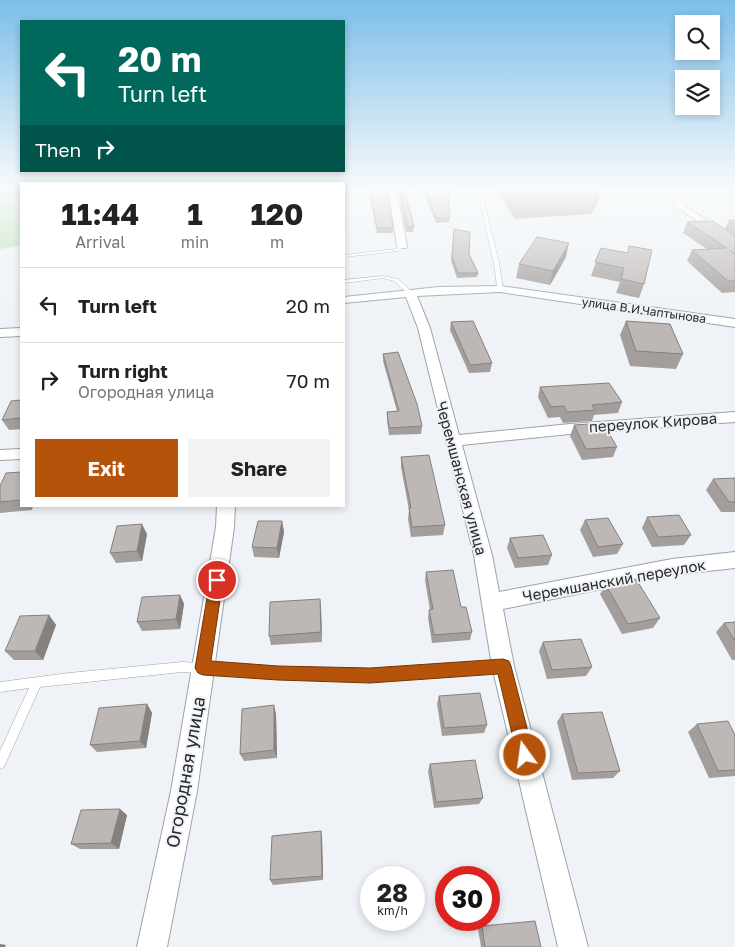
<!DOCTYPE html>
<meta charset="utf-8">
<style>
:root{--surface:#fff;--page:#f2f2f2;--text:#222;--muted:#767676;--line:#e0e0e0;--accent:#b45309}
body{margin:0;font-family:"Golos Text",sans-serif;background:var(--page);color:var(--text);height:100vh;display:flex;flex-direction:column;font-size:19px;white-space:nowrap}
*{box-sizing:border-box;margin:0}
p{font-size:16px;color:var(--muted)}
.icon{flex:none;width:28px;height:28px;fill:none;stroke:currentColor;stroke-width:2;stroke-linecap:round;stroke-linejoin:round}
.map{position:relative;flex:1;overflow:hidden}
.sheet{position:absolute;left:20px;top:182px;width:325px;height:325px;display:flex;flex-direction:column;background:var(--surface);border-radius:0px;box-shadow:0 2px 8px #0003}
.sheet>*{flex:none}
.banner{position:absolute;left:20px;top:20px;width:325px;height:152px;border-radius:0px;box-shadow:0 2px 8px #0003;background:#00695c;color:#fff;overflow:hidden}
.controls{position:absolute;left:675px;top:15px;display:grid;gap:10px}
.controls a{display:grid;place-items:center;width:45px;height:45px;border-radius:0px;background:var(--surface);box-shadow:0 2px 8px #0003;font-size:25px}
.speed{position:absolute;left:360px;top:866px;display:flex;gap:10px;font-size:25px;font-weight:700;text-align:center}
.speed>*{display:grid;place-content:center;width:65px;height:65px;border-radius:50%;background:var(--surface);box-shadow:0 2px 8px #0003;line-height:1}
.speed small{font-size:12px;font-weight:400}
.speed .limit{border:8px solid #d22;background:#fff;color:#111}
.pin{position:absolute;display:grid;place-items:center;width:42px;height:42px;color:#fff;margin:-21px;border:2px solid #fff;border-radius:50%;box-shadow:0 1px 5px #0007}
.me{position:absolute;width:55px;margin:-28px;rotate:346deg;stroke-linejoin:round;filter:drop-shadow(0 0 4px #0008)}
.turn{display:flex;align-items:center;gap:18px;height:105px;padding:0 15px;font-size:22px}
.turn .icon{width:65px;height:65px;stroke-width:2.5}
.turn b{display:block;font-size:35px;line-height:42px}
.then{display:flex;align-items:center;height:48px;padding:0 15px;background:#0003;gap:10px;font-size:19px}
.eta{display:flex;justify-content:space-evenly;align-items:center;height:85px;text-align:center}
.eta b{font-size:30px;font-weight:700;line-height:35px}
.action{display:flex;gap:10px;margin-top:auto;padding:10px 15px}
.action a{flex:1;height:58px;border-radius:0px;background:var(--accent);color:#fff;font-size:20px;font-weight:700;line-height:58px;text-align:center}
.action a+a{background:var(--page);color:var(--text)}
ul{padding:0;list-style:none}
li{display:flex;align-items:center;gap:15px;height:75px;padding:0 15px;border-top:1px solid var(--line)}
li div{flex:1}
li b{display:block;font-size:19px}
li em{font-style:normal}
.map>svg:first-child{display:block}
</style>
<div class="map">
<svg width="735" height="947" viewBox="0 0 735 947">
<rect width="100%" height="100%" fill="#eff3f7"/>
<path fill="#bbe0b3" d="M0 188H21V246L0 249Z"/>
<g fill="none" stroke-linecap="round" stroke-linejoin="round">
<g stroke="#9ea2a6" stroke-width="1">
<path id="service" d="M478 188H482L483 199 514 198 516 199 514 200 484 201 499 263 503 289 500 291 497 289C495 255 482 222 478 188Z
M668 188H672L688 199 677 204 621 199H588L586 198 588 197H621L676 202 683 199Z
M400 245 404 246 398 251 344 257V255L397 249Z
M383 276 398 279 413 293 408 294 394 281 383 278 344 283V280Z
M501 661 505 663 506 666 505 669 501 671 370 681 278 678 182 672 40 687 4 767 0 769V751L29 688 0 692V682L69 673 182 662 278 668 370 671Z"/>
</g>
<g stroke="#9ea2a6" stroke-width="2">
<path id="minor" d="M388 188H396L407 246 406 248H398L397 246Z
M677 200 735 240V248L674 205 673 203Z
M500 286 735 319V327L500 292 417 296 430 328 459 435 570 424 735 412V422L570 434 462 445 492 555 499 592 672 559 735 552V568L672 575 503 609 514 666 588 947H558L492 666 474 555 418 328 406 297 344 303V297L439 287Z
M21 328V336L0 337V329Z
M21 449V459L0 460V450Z
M217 506H235L234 527 197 791 167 947H137L171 791 216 527Z"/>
</g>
<use href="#service" fill="#fff" fill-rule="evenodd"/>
<use href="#minor" fill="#fff" fill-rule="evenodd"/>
</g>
<path fill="#a39e9c" d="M368 188H387L393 227V233H377Z
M397 188H404L414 226 413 232H406L398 188Z
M422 188H448L450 218 449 222 436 223Z
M495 188H601L597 203 591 214 515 219 504 202 505 197H501Z
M676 188H731L680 190Z
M729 220H735V292L722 293 687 261 692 250 707 249 683 233 687 222 725 229Z
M454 229 469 254 478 273 477 277 457 278 451 261Z
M601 248 644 284 639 298 616 293 620 282 591 276Z
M566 257 550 285 516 278 519 264Z
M626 321 683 354 676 369 630 366 620 335Z
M451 322 492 363 490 372 469 373 450 330Z
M383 354 422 426 421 434 389 435 387 420V412L397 411 383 361Z
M540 387 622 402 618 413 594 415 592 421 563 423 560 417 548 418 538 397Z
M21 400V429L9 430 2 420Z
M574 425 617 447 613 457 582 460 570 436Z
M401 457 445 525 443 535 411 537 408 519 409 510 401 467Z
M21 472V506H33L32 510 0 513V486Z
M735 478V512H721L706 490 713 479Z
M647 517 691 535 684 545 652 547 642 528Z
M585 520 623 544 617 554 593 557 580 530Z
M282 521 284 532 279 558 254 557 252 547Z
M147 534 142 561 116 563 110 553Z
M510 538 552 555 548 565 515 568 507 548Z
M426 572 461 607 472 632 470 640 432 643 428 618 429 610H430L425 580Z
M606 585 660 618 653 628 622 634 600 594Z
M180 595 184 604 180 629 142 631 137 622Z
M320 599 321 608 322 642 271 645 269 636Z
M49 615 56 625 43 660H14L5 651Z
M735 622V660H732L716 632 724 623Z
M543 642 592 667 586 676 547 679 539 651Z
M439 696 487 725 484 733 442 736 437 704Z
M147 704 152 713 146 748 97 752 90 745Z
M276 714 277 758 244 761 240 754Z
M562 714 620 771 613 778 572 780 557 722Z
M697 724 735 735V776L709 778 688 732Z
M430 764 483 798 479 804 434 808 428 771Z
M127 815 119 849H80L71 844Z
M322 837 323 880 273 885 270 880Z
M482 926 541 947H481L478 929Z"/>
<path fill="#84817f" d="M599 188H601L597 203 591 214 597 192Z
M569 243 566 257 550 285 553 271Z
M282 521 284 532 279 558 277 548Z
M142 524 147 534 142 561 137 551Z
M180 595 184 604 180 629 176 619Z
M320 599 321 608 322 642 321 632Z
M49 615 56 625 43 660 35 651Z
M147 704 152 713 146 748 140 741Z
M274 705 276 714 277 758 274 750Z
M120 809 127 815 119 849 111 843Z
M321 831 322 837 323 880 322 876Z
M0 944 6 945 5 947H0Z"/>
<path fill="#bdb8b5" stroke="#84817f" d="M369 188H387L393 227 377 228Z
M399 188H404L414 226 407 227Z
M424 188H448L450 218H436Z
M513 188H599L597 192 519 197Z
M729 220H735V224Z
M713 221 735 236V254L730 251 735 254V281H728L692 250 727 248 687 222Z
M454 229 470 232 469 254 478 273H458L452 257Z
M537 237 569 243 553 271 519 264Z
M629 246 652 250 644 284 621 279 624 268 595 262 601 248 628 253Z
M473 321 492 363 470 365 451 322Z
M626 321 670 324 683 354 636 351Z
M398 352 417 404 422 426 389 428 387 412 399 411 383 354Z
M609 383 622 402 592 405 595 410 567 412 564 406 551 407 540 387Z
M21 400V418L2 420 11 401Z
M603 423 617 447 586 449 574 425Z
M429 455 445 525 412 527 409 508H411L401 457Z
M21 472V500L0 502V486L6 473Z
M735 478V502H729L713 479Z
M679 515 691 535 658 537 647 517Z
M608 518 623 544 598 547 585 520Z
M258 521H282L277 548 252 547Z
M142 524 137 551 110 553 117 526Z
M543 535 552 555 518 558 510 538Z
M453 570 461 607H466L472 632 434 635 429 610 433 609 426 572Z
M636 579 660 618 628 624 606 585Z
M180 595 176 619 137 622 142 597Z
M320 599 321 632 269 636 270 602Z
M49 615 35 651H5L20 616Z
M735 622V641L724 623Z
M581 639 592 667 552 670 543 642Z
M480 693 487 725 444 728 439 696Z
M147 704 140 741 90 745 99 708Z
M274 705V750L240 754 242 709Z
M602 712 620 771 578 773 562 714Z
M728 721 735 735V770L718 771 697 724Z
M475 760 483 798 436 802 430 764Z
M120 809 111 843 71 844 81 810Z
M321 831 322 876 270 880 272 836Z
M535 921 541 947H485L482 926Z"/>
<linearGradient id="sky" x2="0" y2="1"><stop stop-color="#7bbee9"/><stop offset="0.59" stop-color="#f8fafb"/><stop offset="1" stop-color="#f8fafb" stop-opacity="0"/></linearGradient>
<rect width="735" height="320" fill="url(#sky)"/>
<path fill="#b45309" stroke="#753606" d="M217 574 221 576 223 580 211 661 278 666 370 668 503 659 509 661 511 666 534 755 531 761 525 764 519 761 517 755 498 674 370 683 278 680 203 675 198 673 195 668 210 580 212 576Z"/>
<g text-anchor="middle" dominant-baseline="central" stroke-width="4" stroke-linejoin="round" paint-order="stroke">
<g font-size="12" fill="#292a2c" stroke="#eff3f7">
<text transform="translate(644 310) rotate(8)">улица В.И.Чаптынова</text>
</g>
<g font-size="15" fill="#292a2c" stroke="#eff3f7">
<text transform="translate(653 422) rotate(-4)">переулок Кирова</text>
<text transform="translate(462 478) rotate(75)">Черемшанская улица</text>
<text transform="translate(614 580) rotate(-10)">Черемшанский переулок</text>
</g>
<g font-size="18" fill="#292a2c" stroke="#eff3f7">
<text transform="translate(185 772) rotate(-80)">Огородная улица</text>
</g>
</g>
</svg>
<div class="controls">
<a><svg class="icon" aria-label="search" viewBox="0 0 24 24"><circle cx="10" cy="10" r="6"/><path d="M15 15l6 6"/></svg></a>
<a><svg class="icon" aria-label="layers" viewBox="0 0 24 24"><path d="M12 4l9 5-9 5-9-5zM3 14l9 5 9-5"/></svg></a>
</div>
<div class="speed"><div>28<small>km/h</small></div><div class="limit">30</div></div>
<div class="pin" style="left:217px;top:580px;background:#d93025"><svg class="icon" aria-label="arrive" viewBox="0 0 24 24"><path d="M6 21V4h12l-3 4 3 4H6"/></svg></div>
<svg class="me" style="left:525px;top:755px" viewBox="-20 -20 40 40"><circle r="17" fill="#b45309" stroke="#fff" stroke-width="3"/><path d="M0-11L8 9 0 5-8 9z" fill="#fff"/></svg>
<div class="banner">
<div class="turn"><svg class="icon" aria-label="left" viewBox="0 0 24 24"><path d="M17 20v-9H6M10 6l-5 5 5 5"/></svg><div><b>20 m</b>Turn left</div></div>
<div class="then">Then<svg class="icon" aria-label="right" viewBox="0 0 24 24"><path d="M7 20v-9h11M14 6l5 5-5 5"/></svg></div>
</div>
<section class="sheet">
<div class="eta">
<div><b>11:44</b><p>Arrival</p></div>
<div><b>1</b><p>min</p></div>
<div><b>120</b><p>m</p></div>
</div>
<ul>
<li><svg class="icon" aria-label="left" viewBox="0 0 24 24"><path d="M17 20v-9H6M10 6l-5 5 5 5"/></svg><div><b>Turn left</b></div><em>20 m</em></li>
<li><svg class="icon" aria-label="right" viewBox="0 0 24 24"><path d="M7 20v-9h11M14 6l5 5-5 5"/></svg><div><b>Turn right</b><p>Огородная улица</p></div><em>70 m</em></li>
</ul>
<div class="action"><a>Exit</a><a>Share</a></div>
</section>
</div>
